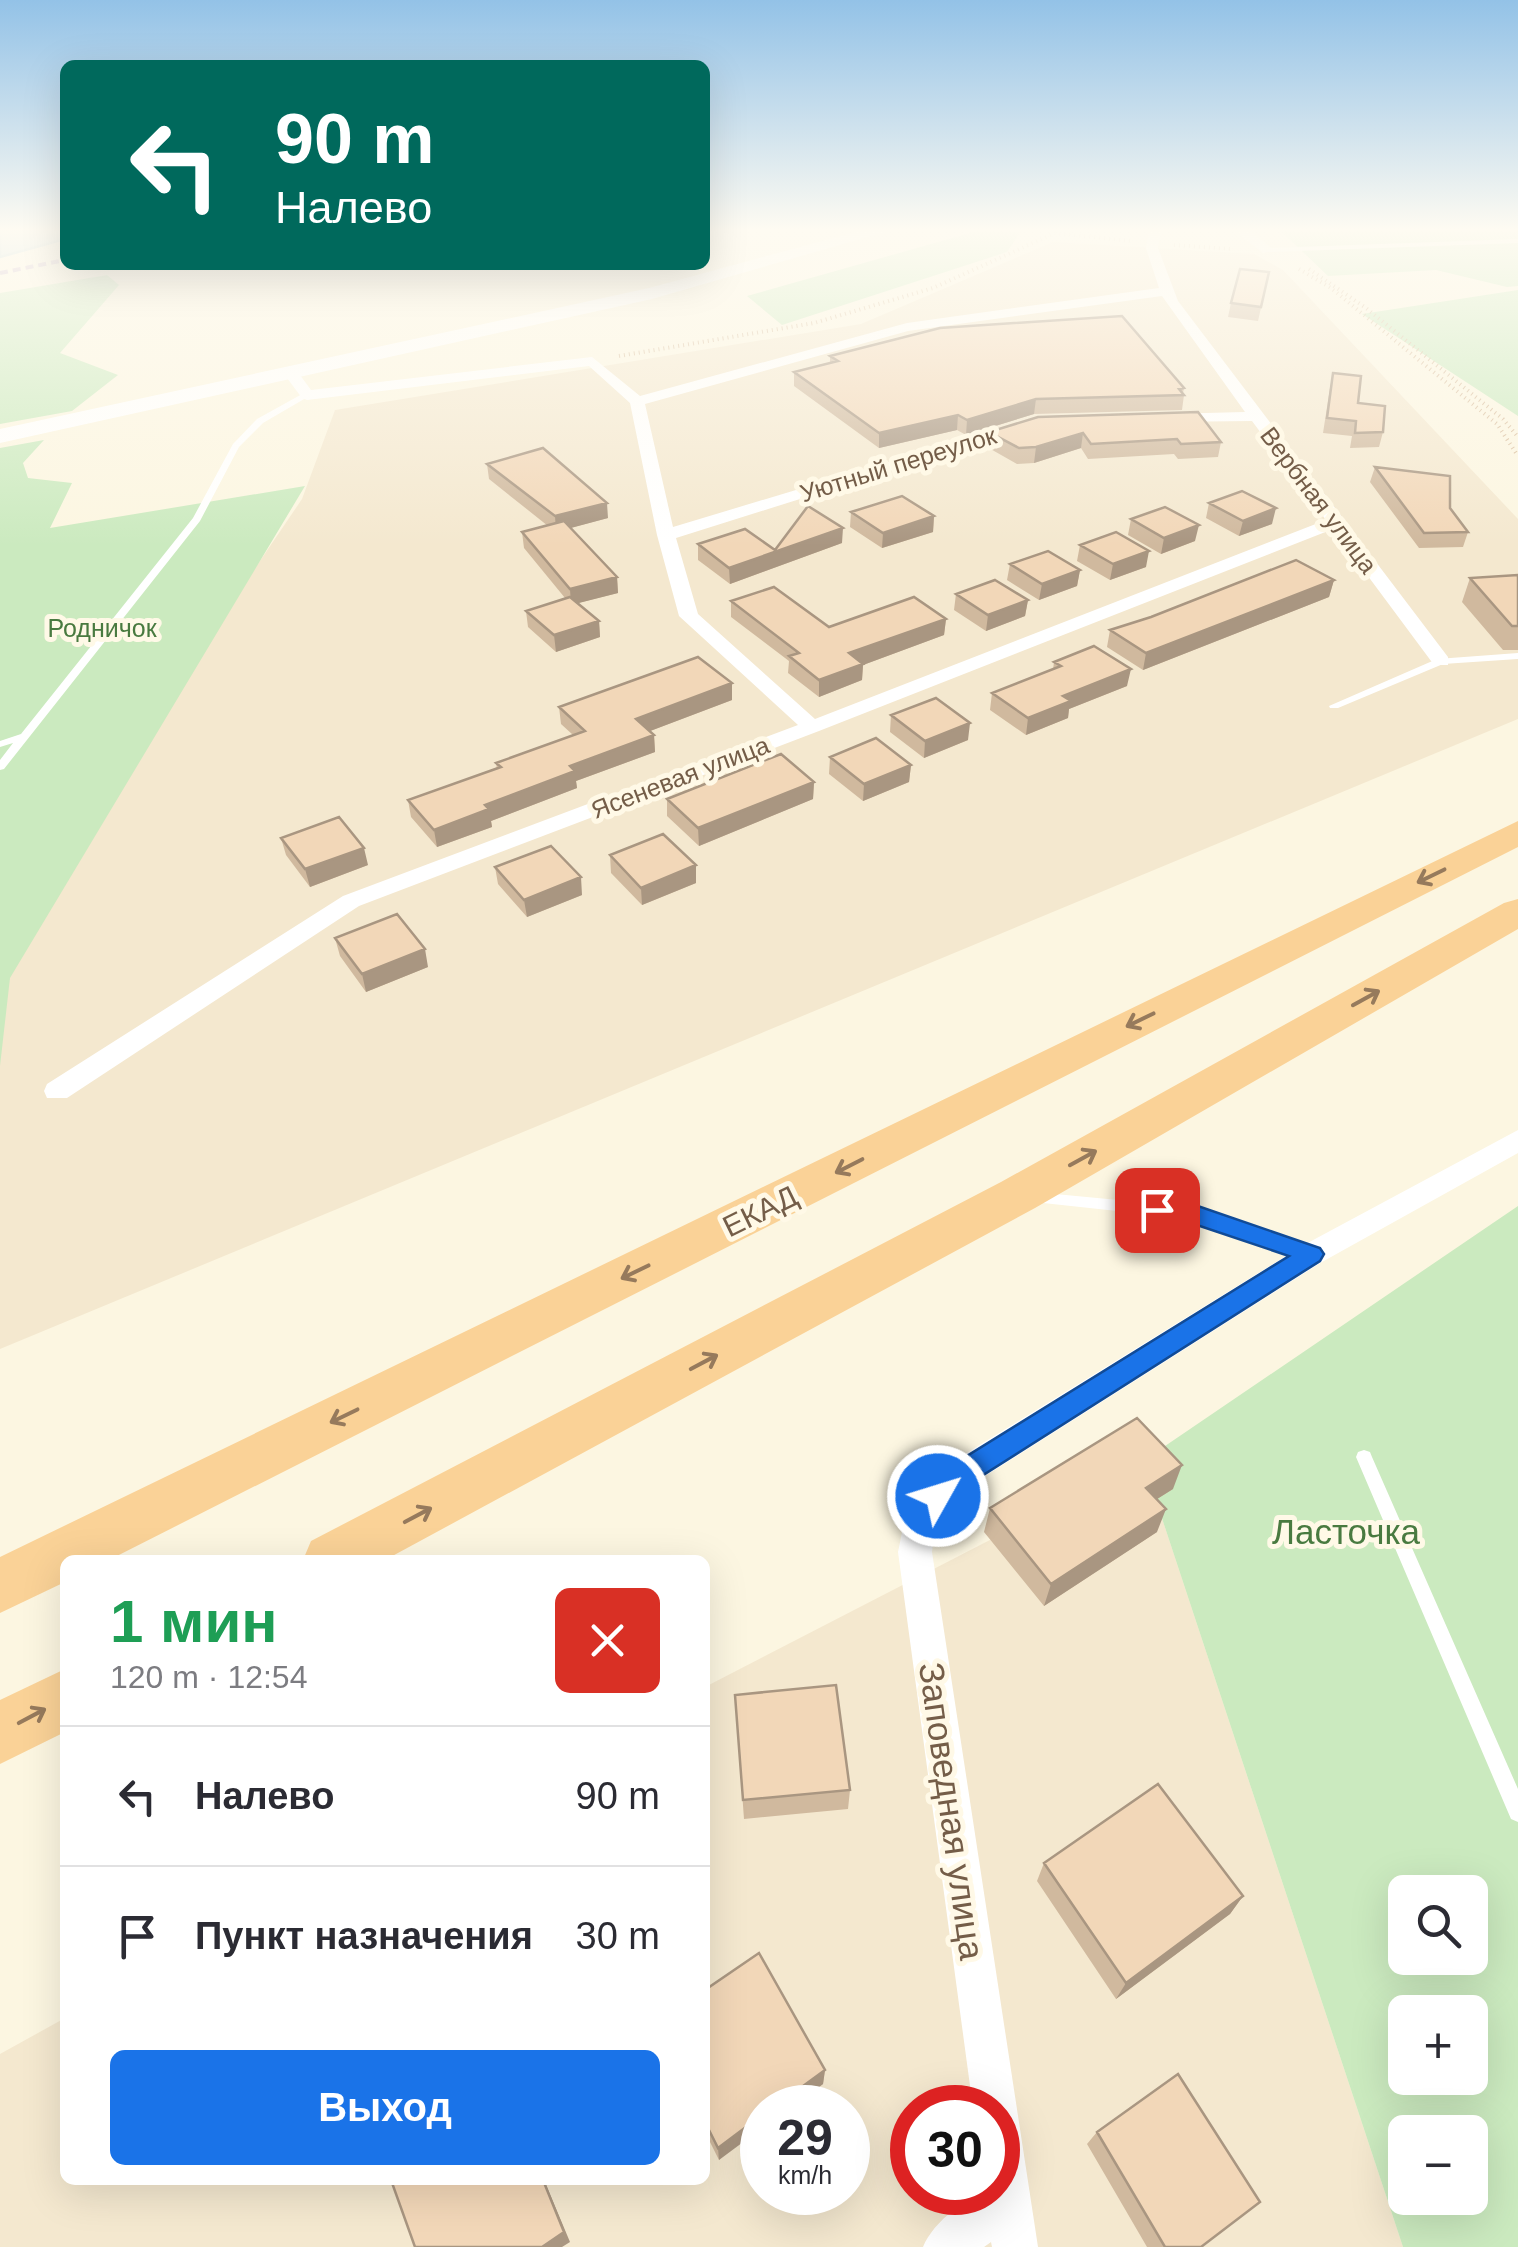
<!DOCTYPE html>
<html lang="ru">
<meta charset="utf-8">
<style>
:root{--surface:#fff;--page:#f7f7f7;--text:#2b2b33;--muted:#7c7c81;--line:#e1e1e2;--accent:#1a73e8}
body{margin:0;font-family:Arial,sans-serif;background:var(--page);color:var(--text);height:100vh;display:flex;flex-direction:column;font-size:38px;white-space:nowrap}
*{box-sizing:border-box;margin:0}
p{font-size:32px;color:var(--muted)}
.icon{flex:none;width:55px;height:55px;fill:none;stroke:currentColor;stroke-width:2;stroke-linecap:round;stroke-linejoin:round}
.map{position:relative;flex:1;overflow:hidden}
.panel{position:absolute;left:60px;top:1555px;width:650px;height:630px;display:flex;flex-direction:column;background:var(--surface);border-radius:15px;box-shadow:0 10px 40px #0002}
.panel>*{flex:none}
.top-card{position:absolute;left:60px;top:60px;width:650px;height:210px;border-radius:15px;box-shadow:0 10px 40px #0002;background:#00695c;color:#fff;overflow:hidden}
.fabs{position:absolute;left:1388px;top:1875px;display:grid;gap:20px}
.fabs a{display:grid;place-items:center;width:100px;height:100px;border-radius:15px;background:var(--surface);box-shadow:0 10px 40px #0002;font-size:50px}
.speed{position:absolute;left:740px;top:2085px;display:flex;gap:20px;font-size:50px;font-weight:700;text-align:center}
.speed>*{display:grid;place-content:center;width:130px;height:130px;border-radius:50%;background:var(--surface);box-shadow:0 10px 40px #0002;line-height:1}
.speed small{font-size:25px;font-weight:400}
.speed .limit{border:15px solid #d22;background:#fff;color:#111}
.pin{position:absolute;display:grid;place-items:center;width:85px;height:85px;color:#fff;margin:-42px;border-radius:20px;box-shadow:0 5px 15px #0006}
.me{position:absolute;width:110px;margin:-55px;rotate:51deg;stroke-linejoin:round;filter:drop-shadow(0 0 8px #0008)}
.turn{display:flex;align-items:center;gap:35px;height:210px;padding:0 50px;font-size:45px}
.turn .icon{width:130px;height:130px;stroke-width:2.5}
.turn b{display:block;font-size:70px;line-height:85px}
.round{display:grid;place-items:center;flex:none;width:105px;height:105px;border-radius:15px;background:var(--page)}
.headline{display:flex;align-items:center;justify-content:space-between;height:170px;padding:0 50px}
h1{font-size:60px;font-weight:600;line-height:75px;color:#1e9e55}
.action{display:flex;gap:20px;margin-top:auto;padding:20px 50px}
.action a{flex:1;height:115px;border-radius:15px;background:var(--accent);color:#fff;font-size:40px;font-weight:600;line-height:115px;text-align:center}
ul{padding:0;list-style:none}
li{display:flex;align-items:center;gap:30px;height:140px;padding:0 50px;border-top:2px solid var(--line)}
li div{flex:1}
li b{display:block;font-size:38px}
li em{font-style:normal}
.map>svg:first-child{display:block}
</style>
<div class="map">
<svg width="1518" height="2247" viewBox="0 0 1518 2247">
<rect width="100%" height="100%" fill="#fcf6e1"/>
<path fill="#f4e8cf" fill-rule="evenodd" d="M1053 242 1254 254 1283 270 1518 519V719L0 1349V1056L8 979 218 623 302 499 335 410 861 324Z
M1143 1461 1403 2247H0V2054L65 2018V2180H705V1687ZM762 2108H848V2192H762ZM912 2108H998V2192H912Z"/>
<path fill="#cbeabf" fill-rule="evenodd" d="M977 231H1021L1007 252 782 325 747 296Z
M1281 231H1518V286L1507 287 1436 270 1328 276Z
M107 275 119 285 60 353 118 375 72 411 0 424V293Z
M1518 290V416L1362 314Z
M44 440 23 463 28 478 72 483 50 528 305 486 10 978 0 1066V448Z
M1518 1206V2247H1403L1143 1461ZM1405 1892H1470V1958H1405ZM1405 2012H1470V2078H1405ZM1405 2132H1470V2198H1405Z"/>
<path fill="#b5d8e6" stroke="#9bc6d8" stroke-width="2.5" d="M0 231H65V239L0 257Z"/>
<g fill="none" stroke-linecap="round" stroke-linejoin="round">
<path stroke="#d7bb9b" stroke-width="4" stroke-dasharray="1 4" stroke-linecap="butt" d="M1174 245 1231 249
M1299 269 1331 288 1497 424 1518 456
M1309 269 1366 308 1503 419 1518 437
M619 356 814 323 933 288 1055 233 1132 241"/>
<path fill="#fff" fill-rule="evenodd" d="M1518 239V243L1268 252 1265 250 1268 248Z
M304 393 311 395 263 423 239 447 200 521 4 769 0 770V760L13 743 0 747V741L21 734 193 518 233 444 257 419Z
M1518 653V659L1443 664 1338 708H1330L1329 706 1437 659Z
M1034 1192 1192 1207 1317 1250 1319 1254 1317 1258 1312 1260 1191 1219 1034 1202 1029 1201 1027 1197 1029 1193Z
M1364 1450 1370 1452 1372 1457 1518 1789V1822L1511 1819 1356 1457 1358 1452Z"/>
<path fill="#fff" fill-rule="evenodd" d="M1149 231H1161L1158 248 1178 301 1448 657V665H1434L1333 529 819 731 359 906 67 1098H47L44 1091 47 1084 343 896 798 725 679 616 657 535 630 403 589 366 307 400 302 398 284 374 287 371H297L311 390 592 357 640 396 907 323 1159 288 1146 248ZM1162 296 1245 412 1166 414 1160 416V422L1252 421 1326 520 815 719 698 614 676 538 1032 426 1018 423 673 527 645 404 908 331Z
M1235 231H1250L1274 250 1263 253Z
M1518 1130V1153L1322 1262 968 1487 936 1520 932 1552 1038 2247H992L991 2242 984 2247H923C933 2222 970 2192 998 2192V2108H973L898 1552 908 1503 944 1467 1302 1246Z"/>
<path fill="#fff" fill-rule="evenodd" d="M859 231H888L652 299 0 443V429L649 288Z"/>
<path fill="#fad297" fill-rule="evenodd" d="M1518 821V847L109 1560H65V1582L0 1613V1557Z
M1518 899V929L1035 1208 385 1560H303L311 1541 1001 1182 1504 903Z
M65 1669V1732L0 1764V1700Z"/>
<path stroke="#b9a0c5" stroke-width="4" stroke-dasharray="8 5" stroke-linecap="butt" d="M0 273 65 260"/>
</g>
<path fill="#d0b99e" d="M1269 272 1258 321 1228 317 1231 303Z
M830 356 1184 388 1183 393 1184 395 1182 410 1034 414 966 435 957 430 879 448 794 386V372L830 363Z
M1333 373 1383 432 1379 447 1350 448 1352 436 1323 433 1330 388Z
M1038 417 1221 442 1218 457 1178 459 1174 454 1088 459 1081 448 1034 463 1017 464 987 447 989 432Z
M487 464 608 518 570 528 617 577 618 593 578 603 599 621 600 637 556 652 528 627 526 611 565 598 524 548 522 532 548 526 489 479Z
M1375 467 1450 508 1468 532 1463 547 1419 548 1370 482Z
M1209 503 1272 524 1239 536 1206 518Z
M851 512 934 516 933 532 882 548 850 527Z
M1131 519 1195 541 1161 554 1128 535Z
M842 543 730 584 698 560V544L775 550Z
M1080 545 1146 567 1110 580 1077 561Z
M1010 564 1080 570 1077 586 1039 600 1007 580Z
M1518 575V650H1503L1462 602 1470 578Z
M1334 580 1329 597 1143 670 1107 647 1110 630Z
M956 594 1028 600 1025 616 986 631 954 610Z
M731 601 829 627 946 619 944 635 863 665 862 680 819 697 788 673 789 661 731 617Z
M1054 662 1127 686 1069 709 1068 718 1026 735 990 710 992 693 1053 670Z
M732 683V700L650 731 654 735 655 752 576 781 577 788 491 821 492 827 437 847 411 817 408 800 497 769 496 763 573 735 561 724 559 707Z
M891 715 968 740 924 758 890 732Z
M830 757 911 765 909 782 863 801 829 774Z
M814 782 813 799 699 846 667 816V799Z
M281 838 368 865 310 887 286 855Z
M610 855 696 883 642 905 611 873Z
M495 867 582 895 527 917 498 884Z
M335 938 428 967 366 992 340 956Z
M1173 1489 1157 1499V1532L1044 1606 984 1532 990 1508Z
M735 1695 850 1790 848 1809 744 1819Z
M1044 1863 1243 1896 1230 1914 1116 1999 1037 1881Z
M705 1990 825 2070 823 2084 791 2108H762L719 2160 705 2132Z
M1097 2132 1201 2247H1147L1087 2144Z"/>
<path fill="#a99681" d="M1036 399 1034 414 966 435 967 420Z
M958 415 957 430 879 448V433Z
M1083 433 1081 448 1034 463 1036 447Z
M607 503 608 518 556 532 555 516Z
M1276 508 1272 524 1239 536 1243 521Z
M934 516 933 532 882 548 883 533Z
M1199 525 1195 541 1161 554 1164 538Z
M843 528 842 543 730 584 729 568Z
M1149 551 1146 567 1110 580 1113 564Z
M1080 570 1077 586 1039 600 1042 584Z
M617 577 618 593 571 605 570 589Z
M1334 580 1329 597 1143 670 1146 653Z
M1028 600 1025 616 986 631 988 615Z
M946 619 944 635 863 665 862 680 819 697V680L849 653Z
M599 621 600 637 556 652 554 635Z
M1131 669 1127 686 1069 709 1068 718 1026 735 1028 718 1063 696Z
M732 683V700L637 736 636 719Z
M970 723 968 740 924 758 925 741Z
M654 735 655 752 576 781 577 788 491 821 492 827 437 847 434 830 570 766Z
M911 765 909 782 863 801 864 784Z
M814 782 813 799 699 846 698 828Z
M364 848 368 865 310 887 305 869Z
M696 865V883L642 905 641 888Z
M581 877 582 895 527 917 524 900Z
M425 949 428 967 366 992 362 974Z
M1182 1465 1173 1489 1138 1511 1146 1488Z
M1166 1509 1157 1532 1044 1606 1051 1584Z
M1243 1896 1230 1914 1116 1999 1126 1983Z
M825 2070 823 2084 791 2108H773Z
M762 2115V2128L719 2160 718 2148Z
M543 2180H544L570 2242 562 2247H542Z"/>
<path fill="#f2d7b8" stroke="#a99681" stroke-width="2.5" d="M1240 269 1269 272 1261 307 1231 303Z
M1122 316 1184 388 1179 389 1184 395 1036 399 967 420 958 415 879 433 794 372 838 361 830 356 940 328Z
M1333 373 1361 376 1358 403 1385 406 1383 432 1355 433 1356 421 1327 418Z
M1198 412 1221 442 1181 444 1177 439 1091 444 1083 433 1036 447 1019 448 989 432 1038 417Z
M543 448 607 503 555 516 487 464Z
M1375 467 1450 476V508L1468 532 1424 533Z
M1242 491 1276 508 1243 521 1209 503Z
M902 496 934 516 883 533 851 512Z
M808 506 843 528 729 568 698 544 745 529 775 550Z
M1165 507 1199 525 1164 538 1131 519Z
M564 521 617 577 570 589 522 532Z
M1116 532 1149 551 1113 564 1080 545Z
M1048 551 1080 570 1042 584 1010 564Z
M1296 560 1334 580 1146 653 1110 630 1151 617Z
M1518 575V626H1512L1470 578Z
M995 580 1028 600 988 615 956 594Z
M774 587 829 627 914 597 946 619 849 653 863 664 819 680 789 656 799 653 731 601Z
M570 597 599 621 554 635 526 611Z
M1094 646 1131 669 1063 696 1071 701 1028 718 992 693 1061 666 1054 662Z
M698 657 732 683 636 719 654 735 570 766 575 771 485 805 489 809 434 830 408 800 501 767 496 763 585 731 559 707Z
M936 698 970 723 925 741 891 715Z
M876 738 911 765 864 784 830 757Z
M781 754 814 782 698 828 667 799Z
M339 817 364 848 305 869 281 838Z
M663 834 696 865 641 888 610 855Z
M551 846 581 877 524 900 495 867Z
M397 914 425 949 362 974 335 938Z
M1137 1418 1182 1465 1146 1488 1166 1509 1051 1584 990 1508Z
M836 1685 850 1790 743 1800 735 1695Z
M1158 1784 1243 1896 1126 1983 1044 1863Z
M759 1953 825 2070 773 2108H762V2115L718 2148 705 2122V1990Z
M1178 2074 1260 2202 1201 2247H1165L1097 2132Z
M391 2180H543L564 2232 542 2247H415Z"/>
<defs><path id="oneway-shaft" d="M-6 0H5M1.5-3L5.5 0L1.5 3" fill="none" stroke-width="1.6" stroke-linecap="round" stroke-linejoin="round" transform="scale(2.5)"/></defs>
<g stroke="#967a5c">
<use href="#oneway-shaft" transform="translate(1431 876) rotate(154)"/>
<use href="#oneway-shaft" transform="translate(1366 998) rotate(-29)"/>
<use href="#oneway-shaft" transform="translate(1140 1020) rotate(154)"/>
<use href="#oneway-shaft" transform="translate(1083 1158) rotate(-29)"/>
<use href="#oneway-shaft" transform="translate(849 1166) rotate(153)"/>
<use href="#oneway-shaft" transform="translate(635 1272) rotate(154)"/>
<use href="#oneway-shaft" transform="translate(704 1362) rotate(-28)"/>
<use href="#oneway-shaft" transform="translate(344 1416) rotate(154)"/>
<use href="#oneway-shaft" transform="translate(418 1515) rotate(-28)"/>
<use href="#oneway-shaft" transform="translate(32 1716) rotate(-28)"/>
</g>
<linearGradient id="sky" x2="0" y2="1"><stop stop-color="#93c2e7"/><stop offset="0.42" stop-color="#fefbf2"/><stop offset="1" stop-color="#fefbf2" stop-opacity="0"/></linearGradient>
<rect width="1518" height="546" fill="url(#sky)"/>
<path fill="#1a73e8" stroke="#114b97" stroke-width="2.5" d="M1157 1201 1192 1204 1320 1248 1324 1254 1320 1261 966 1486 948 1505 938 1508 928 1505 924 1496 946 1469 1289 1256 1191 1223 1149 1216 1145 1210 1149 1203Z"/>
<g text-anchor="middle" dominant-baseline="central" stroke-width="10" stroke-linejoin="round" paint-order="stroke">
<g font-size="25" fill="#745d48" stroke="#fff9e7">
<text transform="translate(898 464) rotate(-17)">Уютный переулок</text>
<text transform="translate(1319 500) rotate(53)">Вербная улица</text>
<text transform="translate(680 777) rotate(-21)">Ясеневая улица</text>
</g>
<g font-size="25" fill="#497a40" stroke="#fff9e7">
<text x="102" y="628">Родничок</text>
</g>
<g font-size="30" fill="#745d48" stroke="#fff9e7">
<text transform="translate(760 1211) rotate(-26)">ЕКАД</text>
</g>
<g font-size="35" fill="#497a40" stroke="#fff9e7">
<text x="1346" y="1531">Ласточка</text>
</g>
<g font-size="35" fill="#745d48" stroke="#fff9e7">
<text transform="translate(952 1811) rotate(82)">Заповедная улица</text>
</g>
</g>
</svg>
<div class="fabs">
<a><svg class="icon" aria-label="search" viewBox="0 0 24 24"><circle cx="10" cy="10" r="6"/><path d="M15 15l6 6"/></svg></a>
<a>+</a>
<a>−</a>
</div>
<div class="speed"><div>29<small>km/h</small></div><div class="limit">30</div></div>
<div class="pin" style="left:1157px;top:1210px;background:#d93025"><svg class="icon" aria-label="arrive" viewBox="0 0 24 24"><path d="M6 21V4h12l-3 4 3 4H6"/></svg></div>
<svg class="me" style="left:938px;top:1496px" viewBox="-20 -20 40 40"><circle r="17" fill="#1a73e8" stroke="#fff" stroke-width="3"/><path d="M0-11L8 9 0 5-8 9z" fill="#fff"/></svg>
<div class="top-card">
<div class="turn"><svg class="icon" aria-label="left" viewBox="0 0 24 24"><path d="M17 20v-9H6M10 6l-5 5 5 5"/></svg><div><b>90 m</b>Налево</div></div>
</div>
<section class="panel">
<div class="headline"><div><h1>1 мин</h1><p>120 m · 12:54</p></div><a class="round" style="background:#d93025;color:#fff"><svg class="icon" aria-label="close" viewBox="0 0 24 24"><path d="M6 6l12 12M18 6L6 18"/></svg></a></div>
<ul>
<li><svg class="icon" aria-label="left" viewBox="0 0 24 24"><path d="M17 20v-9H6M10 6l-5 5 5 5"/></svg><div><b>Налево</b></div><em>90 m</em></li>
<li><svg class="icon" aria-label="arrive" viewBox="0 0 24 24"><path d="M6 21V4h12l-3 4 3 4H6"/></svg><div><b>Пункт назначения</b></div><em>30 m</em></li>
</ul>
<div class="action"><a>Выход</a></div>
</section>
</div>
